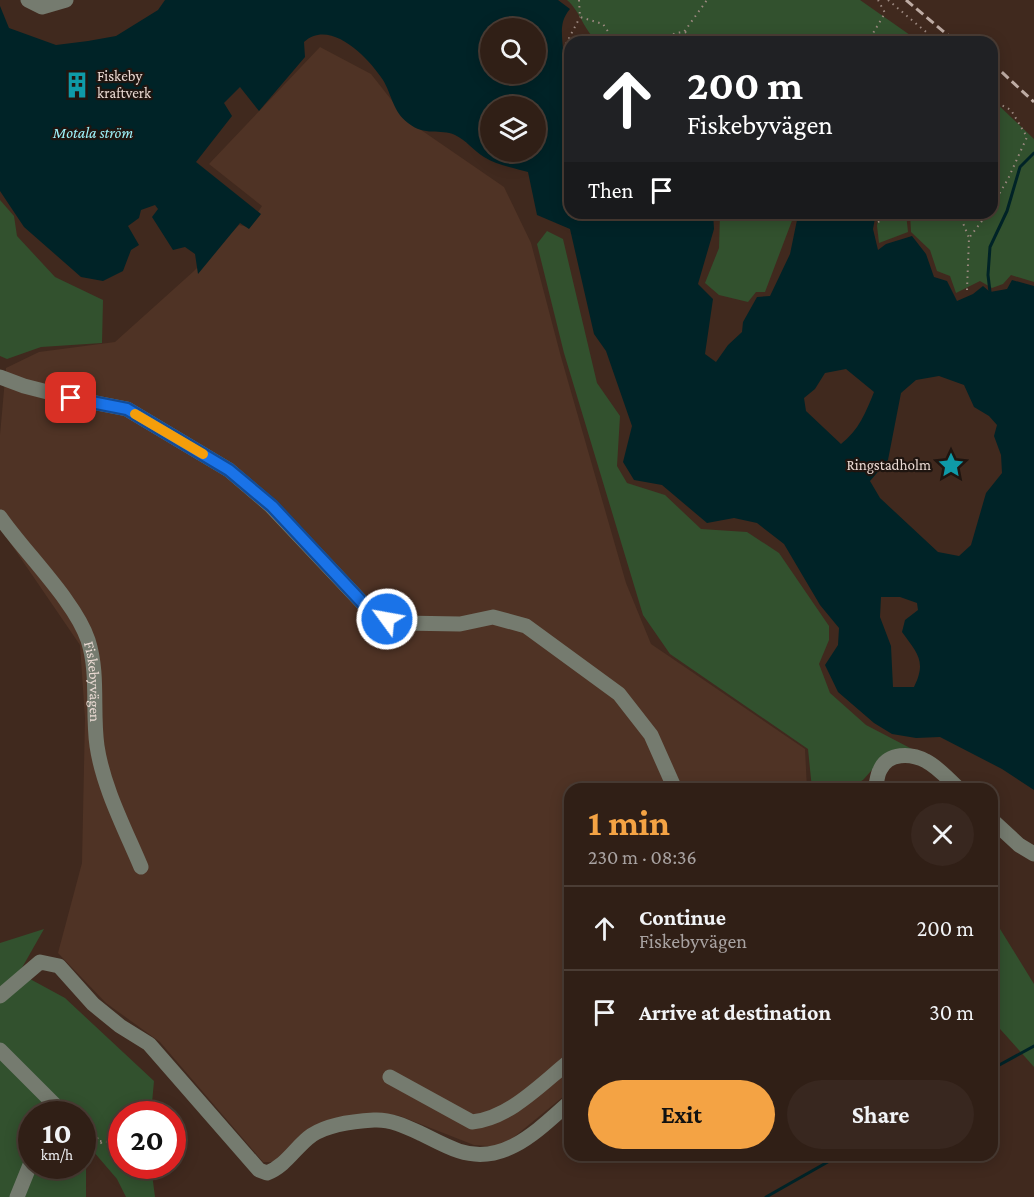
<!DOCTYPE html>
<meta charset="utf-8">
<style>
:root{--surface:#301f16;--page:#38271f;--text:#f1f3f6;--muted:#a8a2a1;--line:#4b3d35;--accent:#f4a344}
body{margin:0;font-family:"Crimson Pro",serif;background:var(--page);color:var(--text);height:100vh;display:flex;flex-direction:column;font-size:22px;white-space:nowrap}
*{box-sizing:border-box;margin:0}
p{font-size:20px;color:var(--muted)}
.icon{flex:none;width:33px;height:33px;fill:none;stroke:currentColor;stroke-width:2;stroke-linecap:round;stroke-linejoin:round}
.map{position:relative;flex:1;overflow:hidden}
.sheet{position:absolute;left:564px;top:783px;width:434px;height:378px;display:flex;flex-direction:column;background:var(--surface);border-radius:18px;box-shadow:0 3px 15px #0003,0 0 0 2px var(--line)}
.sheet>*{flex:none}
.top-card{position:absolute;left:564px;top:36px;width:434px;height:183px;border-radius:18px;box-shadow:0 3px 15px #0003,0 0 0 2px var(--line);background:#202124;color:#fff;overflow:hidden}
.tools{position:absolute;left:480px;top:18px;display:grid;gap:12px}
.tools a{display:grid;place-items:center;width:66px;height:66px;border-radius:50%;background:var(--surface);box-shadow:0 3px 15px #0003,0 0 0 2px var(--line);font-size:30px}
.speed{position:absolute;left:18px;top:1101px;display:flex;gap:12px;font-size:30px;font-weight:700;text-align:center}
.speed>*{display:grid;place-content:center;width:78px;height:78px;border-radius:50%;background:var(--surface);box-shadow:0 3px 15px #0003,0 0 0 2px var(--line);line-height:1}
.speed small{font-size:15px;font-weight:400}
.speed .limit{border:9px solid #d22;background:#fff;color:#111}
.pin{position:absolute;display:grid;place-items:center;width:51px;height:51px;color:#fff;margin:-26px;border-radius:12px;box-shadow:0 3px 9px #0006}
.me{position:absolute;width:66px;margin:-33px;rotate:302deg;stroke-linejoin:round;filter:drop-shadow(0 0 4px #0008)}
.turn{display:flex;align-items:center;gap:21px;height:126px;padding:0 24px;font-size:27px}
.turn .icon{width:78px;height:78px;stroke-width:2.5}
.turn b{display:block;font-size:42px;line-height:51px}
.then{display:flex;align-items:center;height:57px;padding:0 24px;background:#0003;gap:12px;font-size:22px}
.round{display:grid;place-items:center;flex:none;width:63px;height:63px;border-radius:32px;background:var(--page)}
.overview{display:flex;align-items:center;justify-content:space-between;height:102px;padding:0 24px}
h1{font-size:36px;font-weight:700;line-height:45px;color:var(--accent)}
.primary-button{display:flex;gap:12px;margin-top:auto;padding:12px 24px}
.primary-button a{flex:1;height:69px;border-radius:36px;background:var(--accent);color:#111;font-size:24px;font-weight:700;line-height:69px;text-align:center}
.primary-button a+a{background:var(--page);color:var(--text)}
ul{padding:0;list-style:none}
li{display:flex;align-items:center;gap:18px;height:84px;padding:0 24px;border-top:2px solid var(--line)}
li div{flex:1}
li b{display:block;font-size:22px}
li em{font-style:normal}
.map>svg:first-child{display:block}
</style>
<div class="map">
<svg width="1034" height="1197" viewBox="0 0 1034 1197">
<rect width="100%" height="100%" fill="#40291e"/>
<path fill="#4f3325" d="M320 47 371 74 408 121 504 187 531 243 561 357 626 583 651 644 805 749 807 789H570V1091L502 1147 474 1145 400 1116 377 1113 315 1128 276 1162H263L160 1042 106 1003 58 953 82 863 85 718 80 645 0 528V435L6 368 39 352 115 342 194 271 239 225 248 227 262 206 209 164Z"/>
<path fill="#32512e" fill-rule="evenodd" d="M567 0H860L920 42H599C584 32 581 12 567 0Z
M992 99 1034 139V282L1011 275 1003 284 992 288 980 281 956 293 950 276 937 271 930 250 911 232 910 213H992Z
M0 200 14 216 17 236 55 277 103 300 102 343 41 347 7 359 0 356Z
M720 213H801L793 218 765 292H756L748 302 719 295 705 283 719 248Z
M879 213H906L908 232 879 243 877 226Z
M547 231 563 239 597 383 620 416 617 466 627 483 665 495 701 529 747 532 779 553 829 626V640L819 664 830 693 866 725 912 749 886 754 863 780 846 789H812L808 749 670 654 643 615 564 353 537 244Z
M992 916 1034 984V1067L992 1020Z
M44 929 19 973 65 998 154 1081 151 1114H122V1166H151L155 1197H126L117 1179 93 1151 86 1159V1197H0V943ZM32 1114H82V1166H32Z"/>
<path fill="#002327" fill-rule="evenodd" d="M165 0H558L570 9C559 22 562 33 563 50L570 48V213H713L714 229 698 284 713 299 705 354 716 362 728 345 742 332 743 322 757 297 770 296 790 254 797 220 808 213H876L873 229 878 250 886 244 912 236 926 254 934 277 947 281 957 301 973 294 983 286 990 292 1007 289 1012 280 1034 286V790L1002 769 940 737 916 738 892 734 874 723 838 692 825 665 838 645 839 628 820 605 784 544 757 523 734 518 707 523 662 485 634 480 623 462 632 426 606 351 594 334 570 229 537 215 528 172C514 168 496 165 484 157 474 151 466 140 455 135 440 128 425 137 408 123 393 112 392 95 383 80 368 57 330 18 304 42L305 57 259 111 240 87 224 103 232 116 196 162 261 214 249 229 240 223 198 274 195 254 185 247 173 250 152 217 158 209 155 205 141 210 139 218 128 226 139 245 131 250 123 271 103 281 81 277 24 227 0 191V6L9 28 56 45 88 41 116 36 158 10ZM490 28H536V74H490ZM490 106H536V152H490ZM846 369 874 392C866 412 859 430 841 444L806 411 804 398 815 389 825 373ZM939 376 964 385 974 407 989 416 997 425 994 436 1001 455 1002 473 986 493 971 545 959 556 938 552 880 498 870 481 888 460 901 393 916 380ZM881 597H900L917 603 918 610 905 620 902 632C917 653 927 661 914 687H893L891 646 880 617Z"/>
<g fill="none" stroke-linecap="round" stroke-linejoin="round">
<path stroke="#002327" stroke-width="3" d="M990 292 988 275 990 247 1007 211 1020 167 1034 153
M992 1069 1034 1046
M766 1197 840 1155"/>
<path stroke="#9c8980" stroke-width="2" stroke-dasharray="1.5 4.5" stroke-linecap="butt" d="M579 0 580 17 603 24 615 42
M878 0 885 13 872 35 878 42
M888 0 938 42
M685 32 704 42
M664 42 675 33 684 32 707 0
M672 42 674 35
M864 42 872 35
M566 44 580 17
M992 100 1011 110 1027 137 1008 179 992 206
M992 169 998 196
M959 213 969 238
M878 222 888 217 891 213
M967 290 969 238 988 213
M65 1106 76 1114
M82 1119 102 1144
M100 1141 110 1142 122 1153"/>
<g stroke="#757b6f" stroke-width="15">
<path d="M28 0 42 7 66 0"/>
<path d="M0 377 24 386 71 398 127 409 229 470 271 506 373 614 401 623 460 624 493 617 526 626 619 694 651 735 675 789"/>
<path id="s1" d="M0 517C25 553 75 601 88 640 99 674 92 711 97 746 103 787 125 829 141 867"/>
<path d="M875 789C877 783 877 775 880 770 888 752 911 753 926 761 938 767 949 780 959 789"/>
<path d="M992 820 1019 845 1034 854"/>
<path d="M0 996 40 962 59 966 93 1004 120 1026 149 1044 259 1170 267 1173C287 1165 296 1146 312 1135 329 1124 355 1121 374 1120 391 1119 407 1127 422 1134 434 1140 447 1147 459 1151 505 1166 539 1129 570 1102"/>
<path d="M0 1050 54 1104 49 1114"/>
<path d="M390 1077 472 1122C510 1118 541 1084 570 1061"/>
<path d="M17 1197 32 1160"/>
</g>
<path stroke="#beaca4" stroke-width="3" stroke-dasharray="9 4.5" stroke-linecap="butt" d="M906 0 956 42
M992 63 1034 102"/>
</g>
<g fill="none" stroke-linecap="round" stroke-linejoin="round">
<g stroke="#114b97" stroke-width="15">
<path id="route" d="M71 398 127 409 229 470 272 506 373 614 387 619"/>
</g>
<use href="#route" stroke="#1a73e8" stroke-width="10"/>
<path stroke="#f59e0b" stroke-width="10" d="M135 414 203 454"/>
</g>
<defs>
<g id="building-bare" transform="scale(2.07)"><path d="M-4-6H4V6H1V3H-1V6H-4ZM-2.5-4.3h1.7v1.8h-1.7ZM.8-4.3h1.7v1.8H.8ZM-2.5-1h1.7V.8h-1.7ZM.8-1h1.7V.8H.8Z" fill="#0f9aa8" stroke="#1f1510" stroke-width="2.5" paint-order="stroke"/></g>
<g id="sight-bare" transform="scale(2.07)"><path d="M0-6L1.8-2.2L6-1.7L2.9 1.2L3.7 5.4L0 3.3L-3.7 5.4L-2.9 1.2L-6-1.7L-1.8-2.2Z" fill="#0f9aa8" stroke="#1f1510" stroke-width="2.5" paint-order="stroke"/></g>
</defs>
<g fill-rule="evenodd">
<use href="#building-bare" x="77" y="85"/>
<use href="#sight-bare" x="951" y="465"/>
</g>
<g text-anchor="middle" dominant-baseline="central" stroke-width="4.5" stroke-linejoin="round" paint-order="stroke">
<g font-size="15" fill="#eadad3" stroke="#1f1510" text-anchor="start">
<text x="97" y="76">Fiskeby<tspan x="97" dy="17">kraftverk</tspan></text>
<text x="931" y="465" text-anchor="end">Ringstadholm</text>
</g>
<g font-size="15" fill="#eadad3" stroke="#1f1510">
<text stroke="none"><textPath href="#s1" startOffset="194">Fiskebyvägen</textPath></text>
</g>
<g font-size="16" font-style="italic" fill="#9df1f9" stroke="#1f1510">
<text x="93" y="132">Motala ström</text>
</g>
</g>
</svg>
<div class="tools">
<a><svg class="icon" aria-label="search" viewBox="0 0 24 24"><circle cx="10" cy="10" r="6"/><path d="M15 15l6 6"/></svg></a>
<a><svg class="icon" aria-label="layers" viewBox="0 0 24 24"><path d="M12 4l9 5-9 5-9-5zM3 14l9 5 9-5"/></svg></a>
</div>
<div class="speed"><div>10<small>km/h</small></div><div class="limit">20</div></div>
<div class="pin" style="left:71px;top:398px;background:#d93025"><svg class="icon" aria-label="arrive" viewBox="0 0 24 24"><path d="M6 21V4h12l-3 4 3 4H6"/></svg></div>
<svg class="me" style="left:387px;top:619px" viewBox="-20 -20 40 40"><circle r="17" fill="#1a73e8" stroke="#fff" stroke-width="3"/><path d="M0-11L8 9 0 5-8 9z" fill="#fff"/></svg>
<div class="top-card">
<div class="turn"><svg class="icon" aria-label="ahead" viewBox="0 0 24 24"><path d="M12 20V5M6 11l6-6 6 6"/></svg><div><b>200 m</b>Fiskebyvägen</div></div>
<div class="then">Then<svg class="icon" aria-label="arrive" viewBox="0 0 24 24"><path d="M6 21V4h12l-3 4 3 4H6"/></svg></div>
</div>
<section class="sheet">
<div class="overview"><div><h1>1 min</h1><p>230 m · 08:36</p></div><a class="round"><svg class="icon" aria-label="close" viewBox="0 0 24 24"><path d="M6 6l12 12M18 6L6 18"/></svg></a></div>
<ul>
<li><svg class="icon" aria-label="ahead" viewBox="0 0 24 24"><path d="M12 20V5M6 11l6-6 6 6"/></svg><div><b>Continue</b><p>Fiskebyvägen</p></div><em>200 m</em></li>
<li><svg class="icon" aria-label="arrive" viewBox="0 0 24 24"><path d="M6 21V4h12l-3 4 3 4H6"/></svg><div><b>Arrive at destination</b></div><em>30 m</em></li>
</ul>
<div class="primary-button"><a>Exit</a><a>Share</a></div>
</section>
</div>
